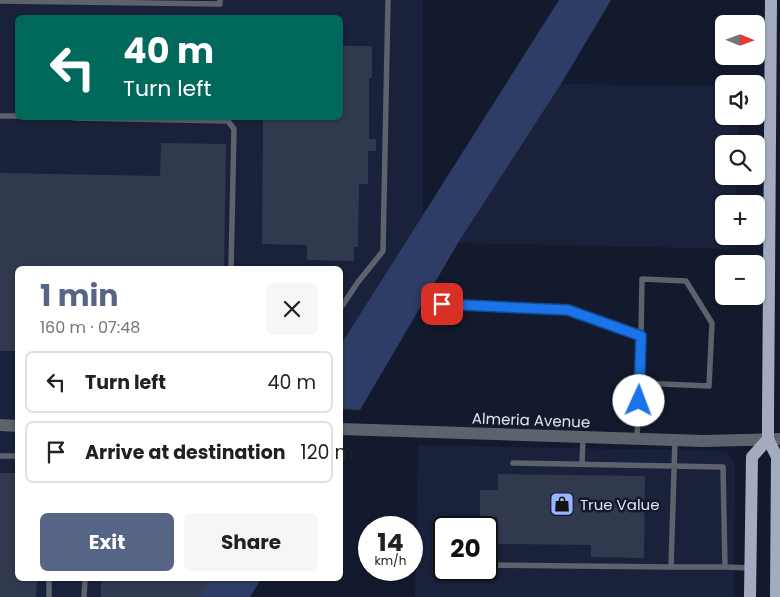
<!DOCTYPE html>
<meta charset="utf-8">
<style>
:root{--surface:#fff;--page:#f6f6f6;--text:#202124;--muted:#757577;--line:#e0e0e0;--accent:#566486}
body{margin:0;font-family:Poppins,sans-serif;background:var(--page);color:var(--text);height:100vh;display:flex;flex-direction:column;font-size:19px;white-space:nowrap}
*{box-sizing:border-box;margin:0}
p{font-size:16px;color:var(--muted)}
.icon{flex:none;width:28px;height:28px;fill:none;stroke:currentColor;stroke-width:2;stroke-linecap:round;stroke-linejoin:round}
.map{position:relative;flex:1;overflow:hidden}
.drawer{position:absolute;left:15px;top:266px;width:328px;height:315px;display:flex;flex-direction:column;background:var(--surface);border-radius:8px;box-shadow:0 1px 4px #0004}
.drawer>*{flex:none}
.guide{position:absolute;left:15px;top:15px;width:328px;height:105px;border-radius:8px;box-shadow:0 1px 4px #0004;background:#00695c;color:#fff;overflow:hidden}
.needle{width:32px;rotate:91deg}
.controls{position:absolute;left:715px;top:15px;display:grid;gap:10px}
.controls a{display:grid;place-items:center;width:50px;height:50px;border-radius:8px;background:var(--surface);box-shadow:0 1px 4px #0004;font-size:25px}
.speed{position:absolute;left:358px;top:516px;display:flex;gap:10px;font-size:25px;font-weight:700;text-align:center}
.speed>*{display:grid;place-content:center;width:65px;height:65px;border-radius:50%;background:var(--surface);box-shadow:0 1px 4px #0004;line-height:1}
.speed small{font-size:12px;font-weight:400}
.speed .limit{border:2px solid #111;border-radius:8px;background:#fff;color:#111}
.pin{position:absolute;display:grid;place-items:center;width:42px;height:42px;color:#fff;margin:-21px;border-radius:10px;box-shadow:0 2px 8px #0006}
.me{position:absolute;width:55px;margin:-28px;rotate:2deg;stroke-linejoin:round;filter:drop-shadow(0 0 4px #0008)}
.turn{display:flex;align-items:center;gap:18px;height:105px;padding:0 25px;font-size:22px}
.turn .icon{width:65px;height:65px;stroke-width:2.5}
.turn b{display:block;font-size:35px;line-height:42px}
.round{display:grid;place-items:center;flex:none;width:52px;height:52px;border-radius:8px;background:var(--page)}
.overview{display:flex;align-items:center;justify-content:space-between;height:85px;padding:0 25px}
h1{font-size:30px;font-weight:700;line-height:38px;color:var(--accent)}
.cta{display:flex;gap:10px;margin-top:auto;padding:10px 25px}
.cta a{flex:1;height:58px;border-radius:8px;background:var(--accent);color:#fff;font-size:20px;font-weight:700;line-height:58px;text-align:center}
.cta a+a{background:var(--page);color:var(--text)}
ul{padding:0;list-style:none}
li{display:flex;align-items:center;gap:15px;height:62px;margin:0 10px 8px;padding:0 15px;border:2px solid var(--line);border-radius:8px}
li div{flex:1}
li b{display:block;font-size:19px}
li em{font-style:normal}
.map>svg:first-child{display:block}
</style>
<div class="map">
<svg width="780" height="597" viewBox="0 0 780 597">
<rect width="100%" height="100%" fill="#141a2d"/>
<path fill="#19223a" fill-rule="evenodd" d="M0 0H423V216L340 346V269H18V579H207L195 597H0ZM18 18H340V118H18Z
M561 84 724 86V116H738V144H724V176H737L736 204H724V236H735V249L458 243Z
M418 445 726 451 735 466 734 597H415ZM444 528H486V570H444Z"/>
<path fill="#2e3d65" d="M559 0H611L561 84 458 243 360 410 340 409V346Z
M207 579H261L250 597H195Z"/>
<path fill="#31394e" d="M340 46H372V78H369V139H376V151H368V184H359L358 247H354V261L307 260V245L262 244 263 118H340Z
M161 143 226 144 224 269H18V351H0V173L160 176Z
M0 473H18V579H37L36 597H0Z
M498 474 645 476 644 558 591 557V545L497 544V517H480V490H498Z
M101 579H211L200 597H101Z"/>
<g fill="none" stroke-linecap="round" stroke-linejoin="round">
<path stroke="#5e626c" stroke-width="5.5" d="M0 1 220 4V0
M0 116H18
M74 118 228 121 234 129 231 269
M442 305 568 310 641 336 637 439
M340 309 358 282 383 251 388 0
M639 383 709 386 712 323 686 281 642 279 641 336
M675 440 671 567H725
M0 456H18
M513 463 723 467 725 567 750 568
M582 463 583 438
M486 565 671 567
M49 597V579
M84 597 85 579"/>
<path stroke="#5e626c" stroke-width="12" d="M0 425 18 426
M340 429 703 441 780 439"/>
<path stroke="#a2abc0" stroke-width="12" d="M771 0 768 418V439L777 457 776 597
M750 597 752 457 768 439"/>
</g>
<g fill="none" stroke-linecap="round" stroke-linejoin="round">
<g stroke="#114b97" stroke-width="12">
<path id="route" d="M442 304 568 310 641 336 639 401"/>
</g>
<use href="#route" stroke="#1a73e8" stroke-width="9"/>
</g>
<defs>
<g id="shop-square" transform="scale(1.25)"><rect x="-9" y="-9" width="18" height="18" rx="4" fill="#99b5fd" stroke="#141a2d"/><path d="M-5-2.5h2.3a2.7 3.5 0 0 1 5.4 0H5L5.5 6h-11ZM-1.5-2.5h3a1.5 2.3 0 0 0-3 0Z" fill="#111"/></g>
</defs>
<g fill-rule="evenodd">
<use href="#shop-square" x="562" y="504"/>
</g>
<g text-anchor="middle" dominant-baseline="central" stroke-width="5" stroke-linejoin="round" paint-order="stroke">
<g font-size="15" fill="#dfe5f2" stroke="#141a2d">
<text transform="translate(531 420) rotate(2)">Almeria Avenue</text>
</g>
<g font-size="15" fill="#dfe5f2" stroke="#141a2d" text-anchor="start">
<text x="580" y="504">True Value</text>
</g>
</g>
</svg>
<div class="controls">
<a><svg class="needle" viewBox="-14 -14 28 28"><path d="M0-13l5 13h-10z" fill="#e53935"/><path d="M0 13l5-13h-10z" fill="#757577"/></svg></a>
<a><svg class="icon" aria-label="sound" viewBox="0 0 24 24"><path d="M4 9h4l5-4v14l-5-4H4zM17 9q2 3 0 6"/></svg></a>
<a><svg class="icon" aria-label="search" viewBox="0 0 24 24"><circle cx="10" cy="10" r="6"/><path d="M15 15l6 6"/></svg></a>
<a>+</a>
<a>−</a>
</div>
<div class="speed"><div>14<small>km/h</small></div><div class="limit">20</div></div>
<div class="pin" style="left:442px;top:304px;background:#d93025"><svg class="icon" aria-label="arrive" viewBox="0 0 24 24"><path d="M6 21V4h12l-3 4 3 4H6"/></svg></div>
<svg class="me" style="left:639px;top:401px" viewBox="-20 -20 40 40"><circle r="19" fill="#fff"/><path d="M0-13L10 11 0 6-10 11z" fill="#1a73e8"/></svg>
<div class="guide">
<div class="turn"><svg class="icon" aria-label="left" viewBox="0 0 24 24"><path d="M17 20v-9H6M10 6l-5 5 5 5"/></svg><div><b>40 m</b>Turn left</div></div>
</div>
<section class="drawer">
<div class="overview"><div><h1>1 min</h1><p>160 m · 07:48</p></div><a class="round"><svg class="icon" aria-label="close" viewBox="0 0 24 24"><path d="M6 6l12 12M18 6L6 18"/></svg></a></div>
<ul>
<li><svg class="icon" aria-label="left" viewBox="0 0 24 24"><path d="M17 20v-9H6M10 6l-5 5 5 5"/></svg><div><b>Turn left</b></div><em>40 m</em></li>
<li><svg class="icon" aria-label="arrive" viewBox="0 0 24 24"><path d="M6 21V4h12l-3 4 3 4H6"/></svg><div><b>Arrive at destination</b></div><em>120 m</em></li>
</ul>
<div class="cta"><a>Exit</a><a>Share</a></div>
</section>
</div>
